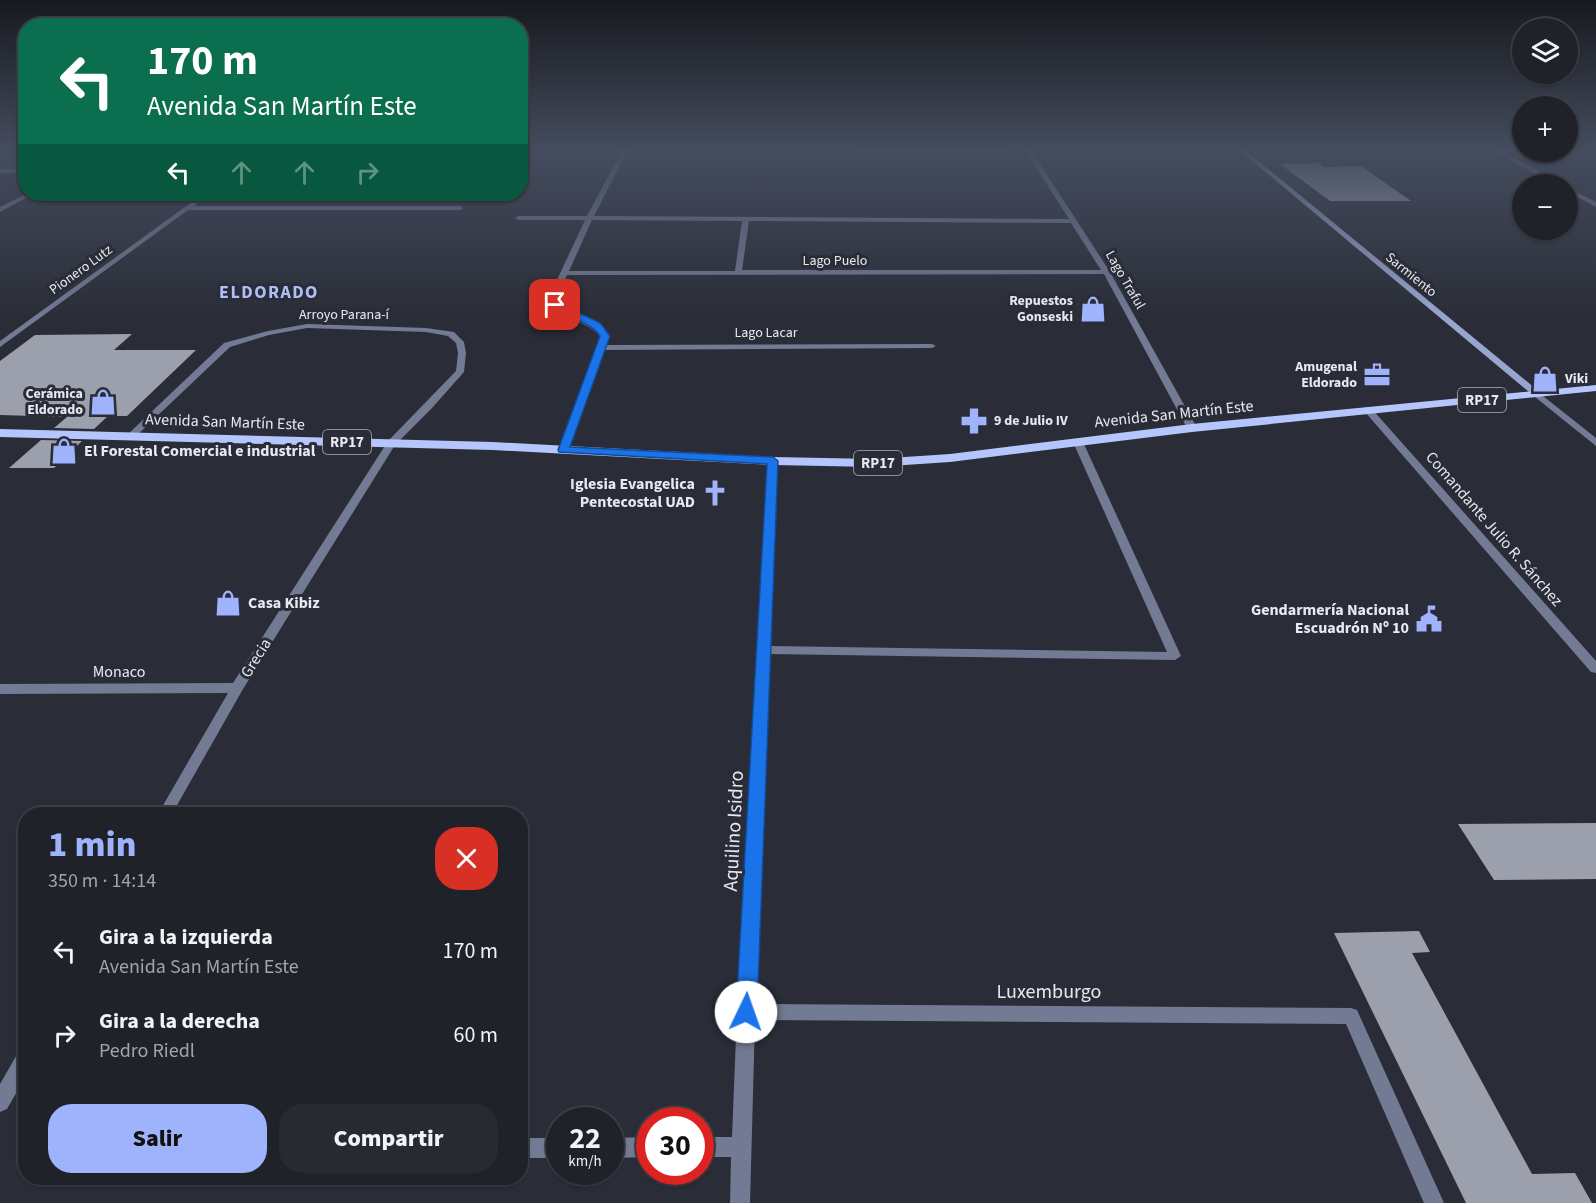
<!DOCTYPE html>
<html lang="es">
<meta charset="utf-8">
<style>
:root{--surface:#202229;--page:#282a31;--text:#f1f3f6;--muted:#a2a4a8;--line:#3d3f46;--accent:#9fb3fd}
body{margin:0;font-family:"Source Sans 3",sans-serif;background:var(--page);color:var(--text);height:100vh;display:flex;flex-direction:column;font-size:22px;white-space:nowrap}
*{box-sizing:border-box;margin:0}
p{font-size:20px;color:var(--muted)}
.icon{flex:none;width:33px;height:33px;fill:none;stroke:currentColor;stroke-width:2;stroke-linecap:round;stroke-linejoin:round}
.map{position:relative;flex:1;overflow:hidden}
.panel{position:absolute;left:18px;top:807px;width:510px;height:378px;display:flex;flex-direction:column;background:var(--surface);border-radius:24px;box-shadow:0 2px 4px #0004,0 0 0 2px var(--line)}
.panel>*{flex:none}
.guide{position:absolute;left:18px;top:18px;width:510px;height:183px;border-radius:24px;box-shadow:0 2px 4px #0004,0 0 0 2px var(--line);background:#0b6e4f;color:#fff;overflow:hidden}
.buttons{position:absolute;left:1512px;top:18px;display:grid;gap:12px}
.buttons a{display:grid;place-items:center;width:66px;height:66px;border-radius:50%;background:var(--surface);box-shadow:0 2px 4px #0004,0 0 0 2px var(--line);font-size:30px}
.speed{position:absolute;left:546px;top:1107px;display:flex;gap:12px;font-size:30px;font-weight:700;text-align:center}
.speed>*{display:grid;place-content:center;width:78px;height:78px;border-radius:50%;background:var(--surface);box-shadow:0 2px 4px #0004,0 0 0 2px var(--line);line-height:1}
.speed small{font-size:15px;font-weight:400}
.speed .limit{border:9px solid #d22;background:#fff;color:#111}
.pin{position:absolute;display:grid;place-items:center;width:51px;height:51px;color:#fff;margin:-26px;border-radius:12px;box-shadow:0 3px 9px #0006}
.me{position:absolute;width:66px;margin:-33px;rotate:3deg;stroke-linejoin:round;filter:drop-shadow(0 0 4px #0008)}
.turn{display:flex;align-items:center;gap:21px;height:126px;padding:0 30px;font-size:27px}
.turn .icon{width:78px;height:78px;stroke-width:2.5}
.turn b{display:block;font-size:42px;line-height:51px}
.lanes{display:flex;align-items:center;height:57px;padding:0 30px;background:#0003;justify-content:center;gap:30px;direction:ltr}
.lanes .off{opacity:.35}
.round{display:grid;place-items:center;flex:none;width:63px;height:63px;border-radius:24px;background:var(--page)}
.overview{display:flex;align-items:center;justify-content:space-between;height:102px;padding:0 30px}
h1{font-size:36px;font-weight:800;line-height:45px;color:var(--accent)}
.action{display:flex;gap:12px;margin-top:auto;padding:12px 30px}
.action a{flex:1;height:69px;border-radius:24px;background:var(--accent);color:#111;font-size:24px;font-weight:800;line-height:69px;text-align:center}
.action a+a{background:var(--page);color:var(--text)}
ul{padding:0;list-style:none}
li{display:flex;align-items:center;gap:18px;height:84px;padding:0 30px}
li div{flex:1}
li b{display:block;font-size:22px}
li em{font-style:normal}
.map>svg:first-child{display:block}
</style>
<div class="map">
<svg width="1596" height="1203" viewBox="0 0 1596 1203">
<rect width="100%" height="100%" fill="#2a2d37"/>
<path fill="#9ca0ac" d="M1319 163 1324 167 1361 166 1411 201H1330L1280 164Z
M132 334 114 350H196L127 416H108L94 429 54 428 67 417 0 415V361L35 335Z
M41 440 82 441 54 468H9Z
M1596 823V879L1494 880 1458 824Z
M1419 931 1430 952 1412 953 1532 1174 1575 1173 1592 1203H1466L1334 933Z"/>
<g fill="none" stroke-linecap="round" stroke-linejoin="round">
<path fill="#727a94" fill-rule="evenodd" d="M622 150H628L594 216 1069 219 1025 150H1031L1110 272 1197 428 1192 431 1187 428 1104 274 567 275 557 297C566 317 594 319 609 336L606 345 932 344 936 346 932 348 604 350 568 450 566 452H560L558 450 601 336C585 320 559 319 549 297L585 220H518L515 218 518 216H587ZM592 220 742 221 735 271H569ZM749 221 1071 223 1101 270H742Z
M758 150H1008L1006 152Z
M0 169H26V173H0Z
M26 194H33L0 212V207Z
M203 194H209L194 206H460L463 208 460 210H188L0 347V341Z
M307 324 426 328 454 332 464 342 466 353 464 372 432 408 395 445 243 689 172 814H158L228 693 0 694V684L233 683 388 441 456 371 458 353 456 343 448 336 426 332 307 328 269 335 230 347 134 438 131 439 126 436 224 343 268 331Z
M1538 392 1596 438V446L1535 397V393Z
M1368 407 1371 408 1596 661V673L1591 672 1365 412V408Z
M1078 439 1083 442 1181 656 1175 660 770 654 755 1004 1351 1008 1357 1010 1444 1203H1424L1346 1024 755 1020 750 1203H730L731 1157H700V1137H732L737 1012 768 461 773 458 778 461 770 646 1167 652 1073 442Z
M26 1048V1076L7 1109 0 1112V1084L19 1051Z
M650 1137V1157L610 1158V1138Z
M520 1138H560V1158H520Z"/>
<path fill="#727a94" fill-rule="evenodd" d="M1493 150H1500L1561 184H1554Z
M1568 188 1596 202V207L1568 192Z"/>
<path fill="#98a5ce" fill-rule="evenodd" d="M1239 150H1245L1541 393V397H1535Z"/>
<path fill="#b5c6fc" fill-rule="evenodd" d="M1596 385V391L1192 432 950 462 875 467 773 465 493 450 0 437V429L493 442 773 457 875 459 950 454 1192 424Z"/>
</g>
<linearGradient id="sky" x2="0" y2="1"><stop stop-color="#17191e"/><stop offset="0.47" stop-color="#444c5e"/><stop offset="1" stop-color="#444c5e" stop-opacity="0"/></linearGradient>
<rect width="1596" height="319" fill="url(#sky)"/>
<path fill="#1a73e8" stroke="#114b97" stroke-width="1.5" d="M552 303C556 303 596 320 601 324 604 327 607 333 610 336L570 447 773 457 778 461 757 1012 754 1019 746 1022 739 1019 736 1012 767 464 559 452 558 450 600 336C589 320 567 319 552 307Z"/>
<defs>
<g id="shop-bare" transform="scale(2.07)"><path d="M-5-2.5h2.3a2.7 3.5 0 0 1 5.4 0H5L5.5 6h-11ZM-1.5-2.5h3a1.5 2.3 0 0 0-3 0Z" fill="#9fb3fd" stroke="#2a2d37" stroke-width="2.5" paint-order="stroke"/></g>
<g id="office-bare" transform="scale(2.07)"><path d="M-6-3h4V-5.5h4V-3h4V5H-6ZM-1-4.5V-3h2v-1.5ZM-6 0V1H6V0Z" fill="#9fb3fd" stroke="#2a2d37" stroke-width="2.5" paint-order="stroke"/></g>
<g id="pharmacy-bare" transform="scale(2.07)"><path d="M-2-6h4v4h4v4h-4v4h-4v-4h-4v-4h4Z" fill="#9fb3fd" stroke="#2a2d37" stroke-width="2.5" paint-order="stroke"/></g>
<g id="church-bare" transform="scale(2.07)"><path d="M-1.2-6h2.4v3.5h3.3v2.4h-3.3V6h-2.4V-.1h-3.3v-2.4h3.3Z" fill="#9fb3fd" stroke="#2a2d37" stroke-width="2.5" paint-order="stroke"/></g>
<g id="civic-bare" transform="scale(2.07)"><path d="M-.6-6.5H3V-4.5H.6V-3L4-1V1h2V6H-6V1h2V-1L-.6-3ZM-1.2 2.5V6h2.4V2.5Z" fill="#9fb3fd" stroke="#2a2d37" stroke-width="2.5" paint-order="stroke"/></g>
</defs>
<g fill-rule="evenodd">
<use href="#shop-bare" x="1093" y="309"/>
<use href="#office-bare" x="1377" y="375"/>
<use href="#shop-bare" x="1545" y="379"/>
<use href="#shop-bare" x="103" y="402"/>
<use href="#pharmacy-bare" x="974" y="421"/>
<use href="#shop-bare" x="64" y="451"/>
<use href="#church-bare" x="715" y="493"/>
<use href="#shop-bare" x="228" y="603"/>
<use href="#civic-bare" x="1429" y="619"/>
</g>
<g text-anchor="middle" dominant-baseline="central" stroke-width="6" stroke-linejoin="round" paint-order="stroke">
<g font-size="14" fill="#e7e9f0" stroke="#2a2d37">
<text x="835" y="261">Lago Puelo</text>
<text transform="translate(81 270) rotate(-36)">Pionero Lutz</text>
<text transform="translate(1411 275) rotate(39)">Sarmiento</text>
<text transform="translate(1125 280) rotate(60)">Lago Traful</text>
<text x="344" y="315">Arroyo Parana-í</text>
<text x="766" y="333">Lago Lacar</text>
</g>
<g font-size="14" font-weight="bold" fill="#e7e9f0" stroke="#2a2d37" text-anchor="end">
<text x="1073" y="301">Repuestos<tspan x="1073" dy="16">Gonseski</tspan></text>
<text x="1357" y="367">Amugenal<tspan x="1357" dy="16">Eldorado</tspan></text>
<text x="1565" y="379" text-anchor="start">Viki</text>
<text x="83" y="394">Cerámica<tspan x="83" dy="16">Eldorado</tspan></text>
<text x="994" y="421" text-anchor="start">9 de Julio IV</text>
</g>
<g fill="#2a2d37" stroke="#aeb1b8" stroke-width="1.5">
<rect x="1458" y="388" width="48" height="24" rx="4.5"/>
<rect x="323" y="430" width="48" height="24" rx="4.5"/>
<rect x="854" y="451" width="48" height="24" rx="4.5"/>
</g>
<g font-size="15" font-weight="bold" fill="#e7e9f0">
<text x="1482" y="400">RP17</text>
<text x="347" y="442">RP17</text>
<text x="878" y="463">RP17</text>
</g>
<g font-size="16" fill="#e7e9f0" stroke="#2a2d37">
<text transform="translate(1174 414) rotate(-6)">Avenida San Martín Este</text>
<text transform="translate(225 422) rotate(2)">Avenida San Martín Este</text>
<text transform="translate(1494 529) rotate(49)">Comandante Julio R. Sánchez</text>
<text transform="translate(256 658) rotate(-58)">Grecia</text>
<text x="119" y="672">Monaco</text>
</g>
<g font-size="16" font-weight="bold" fill="#e7e9f0" stroke="#2a2d37" text-anchor="start">
<text x="84" y="451">El Forestal Comercial e industrial</text>
<text x="695" y="484" text-anchor="end">Iglesia Evangelica<tspan x="695" dy="18">Pentecostal UAD</tspan></text>
<text x="248" y="603">Casa Kibiz</text>
<text x="1409" y="610" text-anchor="end">Gendarmería Nacional<tspan x="1409" dy="18">Escuadrón Nº 10</tspan></text>
</g>
<g font-size="18" font-weight="bold" letter-spacing="1.5" fill="#afc0f7" stroke="#2a2d37">
<text x="269" y="292">ELDORADO</text>
</g>
<g font-size="20" fill="#e7e9f0" stroke="#2a2d37">
<text transform="translate(734 831) rotate(-87)">Aquilino Isidro</text>
<text x="1049" y="992">Luxemburgo</text>
</g>
</g>
</svg>
<div class="buttons">
<a><svg class="icon" aria-label="layers" viewBox="0 0 24 24"><path d="M12 4l9 5-9 5-9-5zM3 14l9 5 9-5"/></svg></a>
<a>+</a>
<a>−</a>
</div>
<div class="speed"><div>22<small>km/h</small></div><div class="limit">30</div></div>
<div class="pin" style="left:555px;top:305px;background:#d93025"><svg class="icon" aria-label="arrive" viewBox="0 0 24 24"><path d="M6 21V4h12l-3 4 3 4H6"/></svg></div>
<svg class="me" style="left:746px;top:1012px" viewBox="-20 -20 40 40"><circle r="19" fill="#fff"/><path d="M0-13L10 11 0 6-10 11z" fill="#1a73e8"/></svg>
<div class="guide">
<div class="turn"><svg class="icon" aria-label="left" viewBox="0 0 24 24"><path d="M17 20v-9H6M10 6l-5 5 5 5"/></svg><div><b>170 m</b>Avenida San Martín Este</div></div>
<div class="lanes"><svg class="icon" aria-label="left" viewBox="0 0 24 24"><path d="M17 20v-9H6M10 6l-5 5 5 5"/></svg><svg class="icon off" aria-label="ahead" viewBox="0 0 24 24"><path d="M12 20V5M6 11l6-6 6 6"/></svg><svg class="icon off" aria-label="ahead" viewBox="0 0 24 24"><path d="M12 20V5M6 11l6-6 6 6"/></svg><svg class="icon off" aria-label="right" viewBox="0 0 24 24"><path d="M7 20v-9h11M14 6l5 5-5 5"/></svg></div>
</div>
<section class="panel">
<div class="overview"><div><h1>1 min</h1><p>350 m · 14:14</p></div><a class="round" style="background:#d93025;color:#fff"><svg class="icon" aria-label="close" viewBox="0 0 24 24"><path d="M6 6l12 12M18 6L6 18"/></svg></a></div>
<ul>
<li><svg class="icon" aria-label="left" viewBox="0 0 24 24"><path d="M17 20v-9H6M10 6l-5 5 5 5"/></svg><div><b>Gira a la izquierda</b><p>Avenida San Martín Este</p></div><em>170 m</em></li>
<li><svg class="icon" aria-label="right" viewBox="0 0 24 24"><path d="M7 20v-9h11M14 6l5 5-5 5"/></svg><div><b>Gira a la derecha</b><p>Pedro Riedl</p></div><em>60 m</em></li>
</ul>
<div class="action"><a>Salir</a><a>Compartir</a></div>
</section>
</div>
